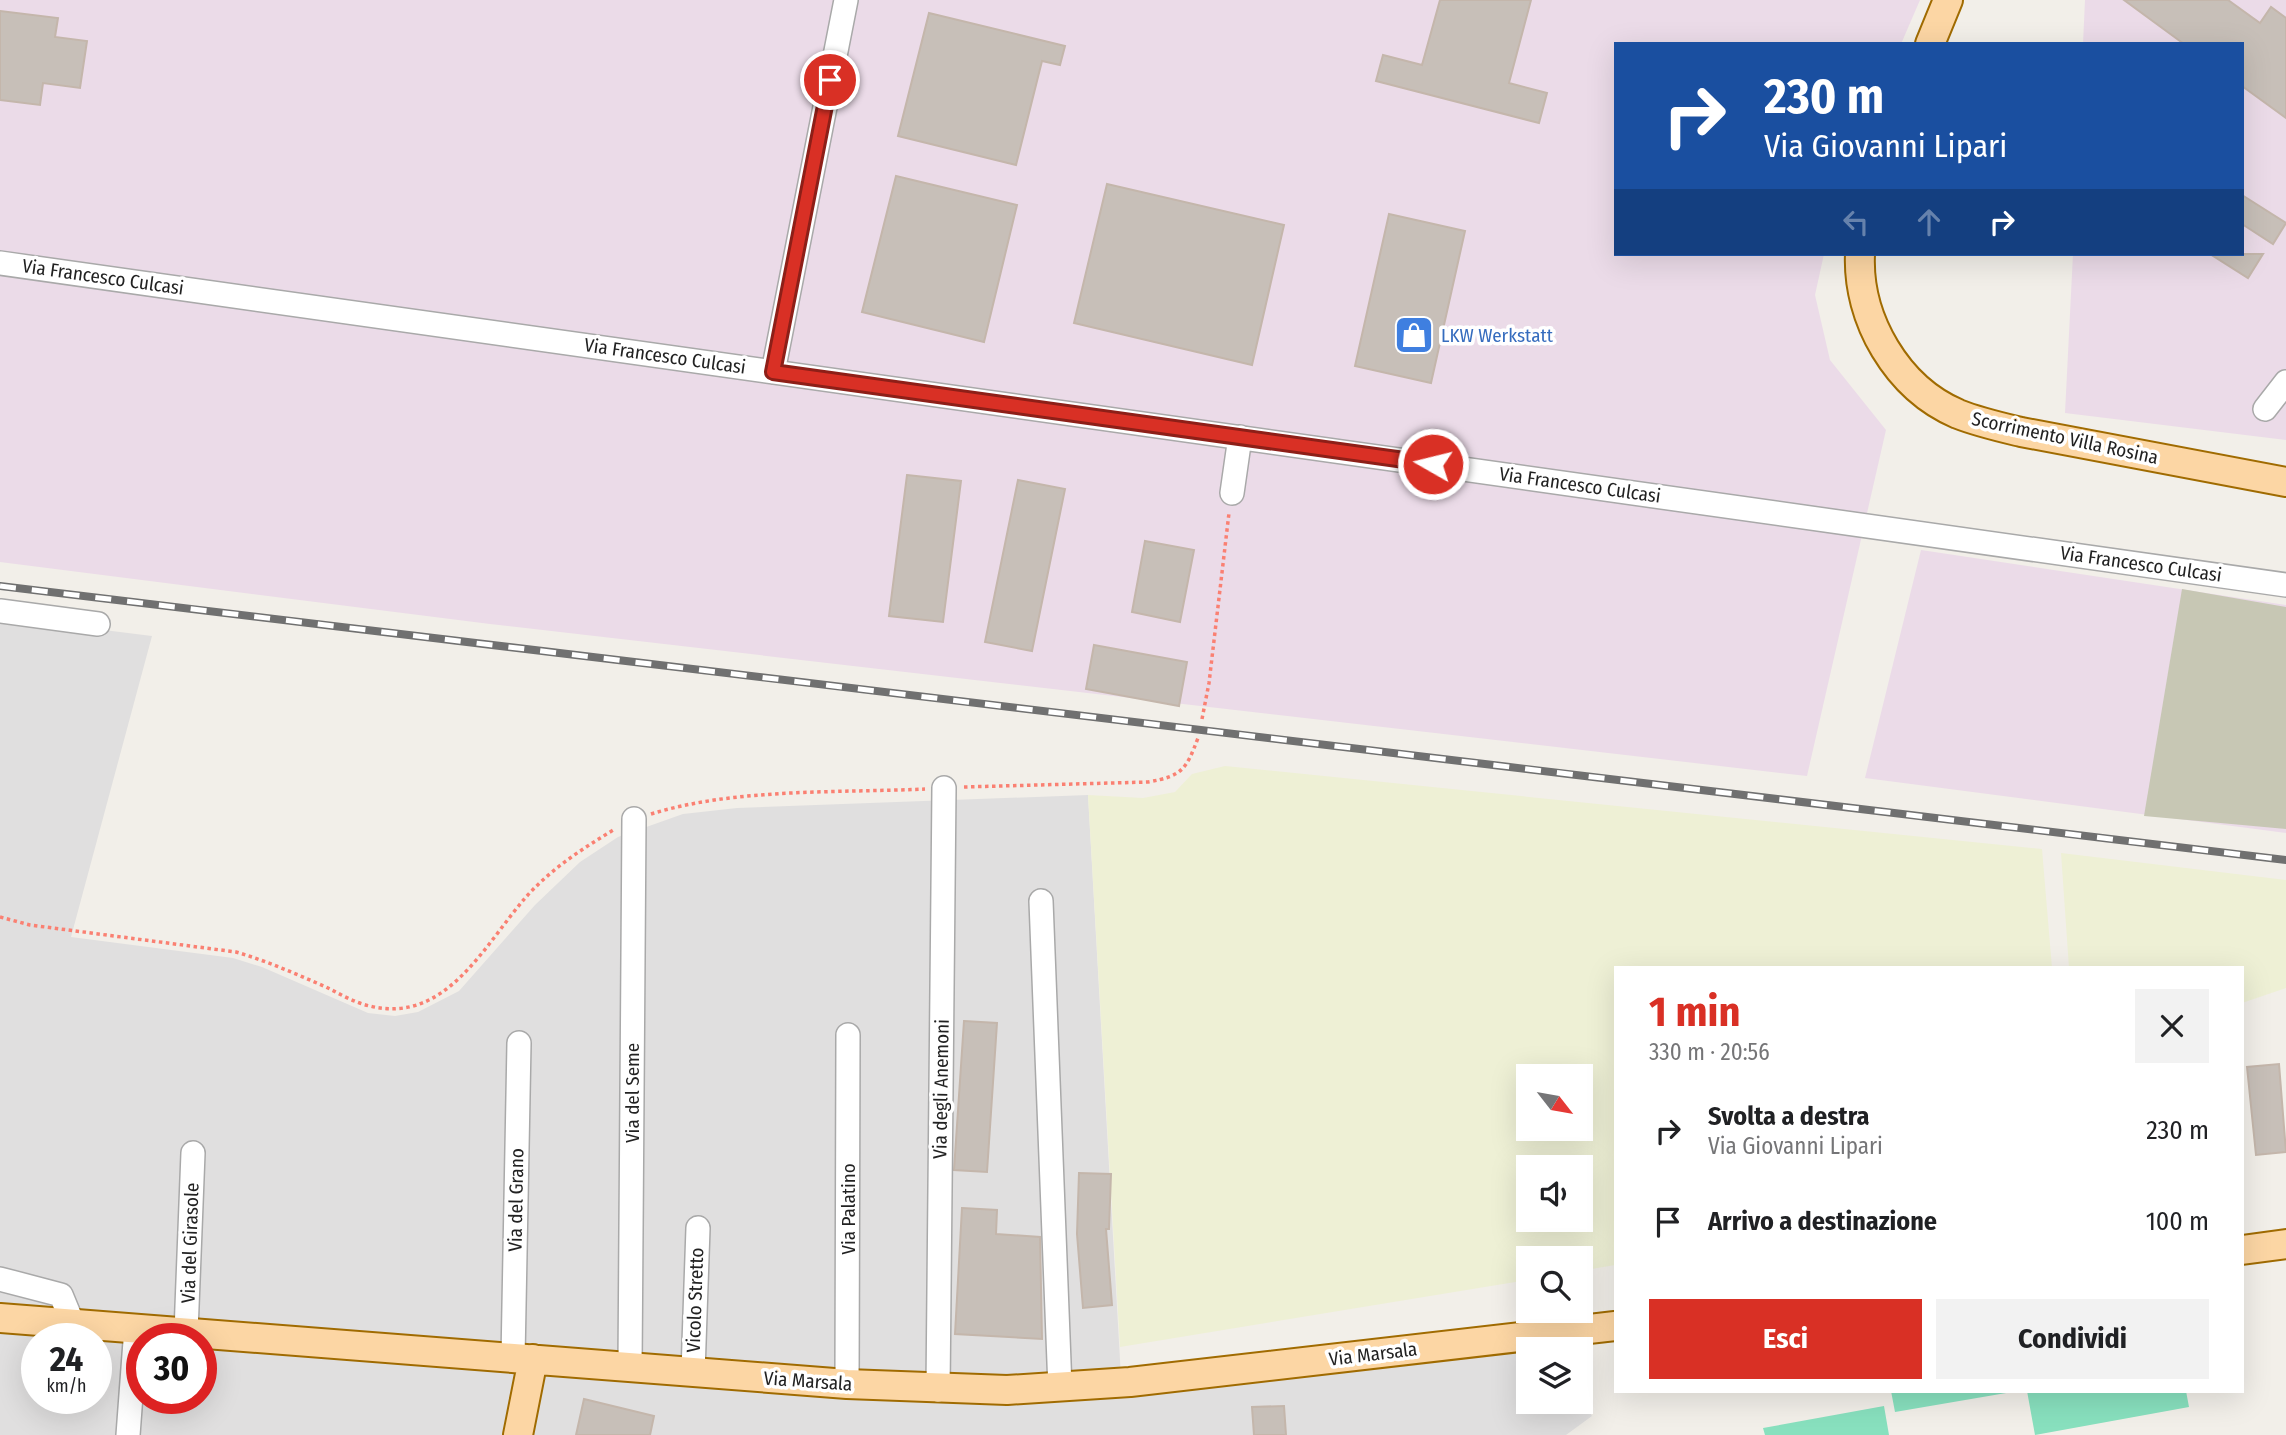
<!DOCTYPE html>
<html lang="it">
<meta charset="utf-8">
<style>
:root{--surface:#fff;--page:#f2f2f2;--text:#202124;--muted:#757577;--accent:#d93025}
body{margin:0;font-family:"Fira Sans Condensed",sans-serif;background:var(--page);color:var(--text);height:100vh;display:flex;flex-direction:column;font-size:26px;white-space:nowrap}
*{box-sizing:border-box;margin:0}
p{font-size:23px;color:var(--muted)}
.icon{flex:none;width:38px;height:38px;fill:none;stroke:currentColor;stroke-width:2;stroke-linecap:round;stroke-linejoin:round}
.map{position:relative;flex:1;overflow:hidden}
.drawer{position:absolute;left:1614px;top:966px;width:630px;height:427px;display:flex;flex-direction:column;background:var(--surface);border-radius:0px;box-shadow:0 7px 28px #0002}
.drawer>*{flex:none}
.banner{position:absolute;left:1614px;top:42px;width:630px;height:214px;border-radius:0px;box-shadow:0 7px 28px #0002;background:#1a4fa0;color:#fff;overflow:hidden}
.needle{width:46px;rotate:121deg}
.fabs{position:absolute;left:1516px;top:1064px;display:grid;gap:14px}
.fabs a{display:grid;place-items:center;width:77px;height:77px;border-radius:0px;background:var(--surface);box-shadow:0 7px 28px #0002;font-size:35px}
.speed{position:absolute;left:21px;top:1323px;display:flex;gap:14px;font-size:35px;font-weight:700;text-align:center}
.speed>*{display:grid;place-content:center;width:91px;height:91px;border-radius:50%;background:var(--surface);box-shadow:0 7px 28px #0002;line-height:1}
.speed small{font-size:18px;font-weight:400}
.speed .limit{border:10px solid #d22;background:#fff;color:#111}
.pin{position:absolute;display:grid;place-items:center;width:60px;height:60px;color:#fff;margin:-30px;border:4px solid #fff;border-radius:50%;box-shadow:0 2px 7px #0007}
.me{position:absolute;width:77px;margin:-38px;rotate:278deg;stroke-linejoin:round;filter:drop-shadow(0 0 5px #0008)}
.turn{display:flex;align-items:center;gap:24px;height:147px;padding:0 35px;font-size:32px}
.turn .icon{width:91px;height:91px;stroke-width:2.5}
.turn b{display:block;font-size:49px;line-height:60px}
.lanes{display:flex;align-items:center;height:66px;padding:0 35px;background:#0003;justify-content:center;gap:35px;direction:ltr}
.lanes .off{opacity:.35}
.round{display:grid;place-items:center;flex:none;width:74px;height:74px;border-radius:0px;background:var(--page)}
.headline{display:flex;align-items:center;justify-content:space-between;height:119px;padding:0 35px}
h1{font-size:42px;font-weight:700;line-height:52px;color:var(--accent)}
.button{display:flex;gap:14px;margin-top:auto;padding:14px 35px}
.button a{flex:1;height:80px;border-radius:0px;background:var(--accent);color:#fff;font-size:28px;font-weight:700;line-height:80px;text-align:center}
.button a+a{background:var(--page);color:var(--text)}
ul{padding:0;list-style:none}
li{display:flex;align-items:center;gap:21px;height:91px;padding:0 35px}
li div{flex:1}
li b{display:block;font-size:26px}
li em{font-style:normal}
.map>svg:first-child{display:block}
</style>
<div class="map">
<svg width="2286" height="1435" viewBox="0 0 2286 1435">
<rect width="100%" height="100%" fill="#f2efe9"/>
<path fill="#e0dfdf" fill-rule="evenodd" d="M0 617 152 636 71 937 233 958 262 967 368 1013 395 1016 418 1012 459 991 535 905 580 862 618 837 683 814 737 808 1088 795 1122 1395 1545 1344 1548 1349H1528V1402H1580V1398L1592 1416 1566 1435H0ZM37 1339H96V1398H37ZM142 1339H201V1398H142Z"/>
<path fill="#ebdbe8" d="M0 0H1920L1901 44H1615V254H1824L1815 295 1830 360 1886 430 1807 776 490 624 0 562Z
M2085 0H2286V440L2065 413 2073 254H2242V44H2083Z
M1921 550 2286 605V833L1865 778Z"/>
<path fill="#c7c7b4" d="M2182 589 2286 607V829L2144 816Z"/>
<path fill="#eef0d5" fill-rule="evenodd" d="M1225 766 2042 849 2052 968H1615V1265L1580 1271V1258H1528V1280L1120 1347 1088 795 1143 798 1175 792 1192 774ZM1528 1076H1580V1129H1528ZM1528 1167H1580V1220H1528Z
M2061 853 2286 880V988L2242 1003V968H2069Z"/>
<path fill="#88e0be" d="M1891 1391H2012V1392L1895 1412Z
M2027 1391H2186L2189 1407 2035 1435Z
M1884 1406 1889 1435H1765L1763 1428Z"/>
<path fill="#c7bfb8" stroke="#c4b6ab" stroke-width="2" d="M1440 0H1531L1509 83 1547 93 1539 123 1376 81 1383 55 1422 65Z
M2124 0H2228L2260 23 2271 7 2286 18V118L2242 86V44H2184Z
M0 11 58 18 55 37 87 41 80 88 43 83 40 105 0 100Z
M929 13 1065 46 1060 65 1042 61 1016 165 898 136Z
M896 176 1017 205 984 342 862 312Z
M1107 184 1284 225 1252 365 1074 323Z
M2242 195 2286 223 2273 244 2242 224Z
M1389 214 1465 231 1431 383 1355 366Z
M2210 254H2263L2248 278Z
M907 475 961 481 943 622 889 616Z
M1018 480 1065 489 1032 651 985 642Z
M1145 541 1194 550 1180 622 1132 612Z
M1094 645 1187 662 1179 706 1086 689Z
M964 1021 997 1023 987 1172 954 1170Z
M2279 1064 2286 1152 2256 1155 2247 1067Z
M1079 1173 1111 1174 1109 1229H1106L1112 1305 1083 1308 1077 1234Z
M962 1208 997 1210 996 1234 1040 1237 1042 1339 955 1334Z
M584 1399 654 1416 650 1435H576Z
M1284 1406 1286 1435H1254L1252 1407Z"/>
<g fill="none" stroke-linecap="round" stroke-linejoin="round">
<g stroke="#a9a9a9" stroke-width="26">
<path id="minor" d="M0 263 2286 585
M773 372 846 0
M2265 409 2286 382
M1232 493 1240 437
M0 611 98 624
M1041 901 1060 1388
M0 1279 61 1295 73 1324
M186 1332 193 1153
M513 1358 519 1043
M630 1367 634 819
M693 1372 698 1228
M847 1384 848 1035
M938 1390 944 788
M128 1435 136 1328"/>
</g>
<g stroke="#a06b00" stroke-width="32">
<path id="major" d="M1930 44 1948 0
M1860 254C1857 319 1897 388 1958 414 1978 422 2000 427 2021 432L2286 482
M2242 1250 2286 1244
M0 1318 847 1384 1007 1390 1130 1382 1615 1326
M518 1435 533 1359"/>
</g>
<path stroke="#fa8072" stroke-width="3.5" stroke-dasharray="3.5 3.5" stroke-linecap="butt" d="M1202 719 1209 683 1229 513
M964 787 1148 782C1182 776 1186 770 1198 738
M651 814C735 788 837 793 925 789
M0 917 30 925 236 952C267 961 296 974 326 987 340 994 355 1003 370 1006 446 1025 485 944 526 897 552 868 582 849 615 829"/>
<use href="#minor" stroke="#fff" stroke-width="23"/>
<use href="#major" stroke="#fcd6a4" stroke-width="28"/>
<g stroke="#707070" stroke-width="8">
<path id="rail" d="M0 586 2286 860"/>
</g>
<use href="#rail" stroke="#fff" stroke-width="5" stroke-dasharray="16" stroke-linecap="butt"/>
</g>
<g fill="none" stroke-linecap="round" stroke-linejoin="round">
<g stroke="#8d1f18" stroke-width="18">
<path id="route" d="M830 80 773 372 1433 464"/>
</g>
<use href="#route" stroke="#d93025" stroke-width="12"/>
</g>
<defs>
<g id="shop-square" transform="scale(2.0125)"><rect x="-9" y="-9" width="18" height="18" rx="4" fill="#3f7fe0" stroke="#fff"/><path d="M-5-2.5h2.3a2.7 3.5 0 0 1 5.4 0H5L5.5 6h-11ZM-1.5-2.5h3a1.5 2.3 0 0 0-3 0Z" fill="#fff"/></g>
</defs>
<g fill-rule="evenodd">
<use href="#shop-square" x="1414" y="335"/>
</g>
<g text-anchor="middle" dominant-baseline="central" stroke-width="7" stroke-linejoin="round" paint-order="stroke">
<g font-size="19" fill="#222" stroke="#fff">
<text transform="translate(103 277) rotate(8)">Via Francesco Culcasi</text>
<text transform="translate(665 356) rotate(8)">Via Francesco Culcasi</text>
<text transform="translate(2065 438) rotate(12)">Scorrimento Villa Rosina</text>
<text transform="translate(1580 485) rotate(8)">Via Francesco Culcasi</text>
<text transform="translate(2141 564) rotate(8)">Via Francesco Culcasi</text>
<text transform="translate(941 1089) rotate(-89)">Via degli Anemoni</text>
<text transform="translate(632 1093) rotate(-90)">Via del Seme</text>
<text transform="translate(516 1200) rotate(-89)">Via del Grano</text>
<text transform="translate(848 1209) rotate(-90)">Via Palatino</text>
<text transform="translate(190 1243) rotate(-88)">Via del Girasole</text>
<text transform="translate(695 1300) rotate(-88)">Vicolo Stretto</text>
<text transform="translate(1373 1354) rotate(-7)">Via Marsala</text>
<text transform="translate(808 1381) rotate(4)">Via Marsala</text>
</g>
<g font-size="19" fill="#366cbe" stroke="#fff" text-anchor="start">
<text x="1441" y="335">LKW Werkstatt</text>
</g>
</g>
</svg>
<div class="fabs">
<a><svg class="needle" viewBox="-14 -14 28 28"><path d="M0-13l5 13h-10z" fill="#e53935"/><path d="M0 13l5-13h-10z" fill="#757577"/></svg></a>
<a><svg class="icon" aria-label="sound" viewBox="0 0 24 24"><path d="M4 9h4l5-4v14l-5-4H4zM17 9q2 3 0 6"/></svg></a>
<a><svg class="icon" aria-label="search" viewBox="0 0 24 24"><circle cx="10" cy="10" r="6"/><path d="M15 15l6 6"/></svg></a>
<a><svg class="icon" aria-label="layers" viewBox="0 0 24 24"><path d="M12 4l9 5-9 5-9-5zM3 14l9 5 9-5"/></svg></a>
</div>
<div class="speed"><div>24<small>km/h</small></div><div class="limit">30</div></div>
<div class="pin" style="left:830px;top:80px;background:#d93025"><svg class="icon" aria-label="arrive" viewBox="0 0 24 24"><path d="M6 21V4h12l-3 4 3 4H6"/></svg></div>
<svg class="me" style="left:1433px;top:464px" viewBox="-20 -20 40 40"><circle r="17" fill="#d93025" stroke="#fff" stroke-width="3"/><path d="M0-11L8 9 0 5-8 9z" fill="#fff"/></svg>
<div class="banner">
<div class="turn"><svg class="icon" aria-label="right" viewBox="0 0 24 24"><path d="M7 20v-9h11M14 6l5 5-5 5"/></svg><div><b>230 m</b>Via Giovanni Lipari</div></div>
<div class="lanes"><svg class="icon off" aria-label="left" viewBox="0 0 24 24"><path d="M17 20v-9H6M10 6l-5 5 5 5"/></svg><svg class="icon off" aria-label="ahead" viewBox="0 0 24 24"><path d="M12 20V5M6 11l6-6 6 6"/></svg><svg class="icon" aria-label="right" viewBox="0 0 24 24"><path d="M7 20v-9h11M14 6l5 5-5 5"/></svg></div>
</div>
<section class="drawer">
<div class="headline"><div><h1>1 min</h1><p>330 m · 20:56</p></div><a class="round"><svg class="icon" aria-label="close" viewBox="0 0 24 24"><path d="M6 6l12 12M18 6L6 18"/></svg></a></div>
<ul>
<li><svg class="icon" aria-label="right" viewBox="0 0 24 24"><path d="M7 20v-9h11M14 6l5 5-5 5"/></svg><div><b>Svolta a destra</b><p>Via Giovanni Lipari</p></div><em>230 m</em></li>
<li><svg class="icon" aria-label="arrive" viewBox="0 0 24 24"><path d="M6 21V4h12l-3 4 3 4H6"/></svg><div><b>Arrivo a destinazione</b></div><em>100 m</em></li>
</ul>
<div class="button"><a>Esci</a><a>Condividi</a></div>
</section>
</div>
